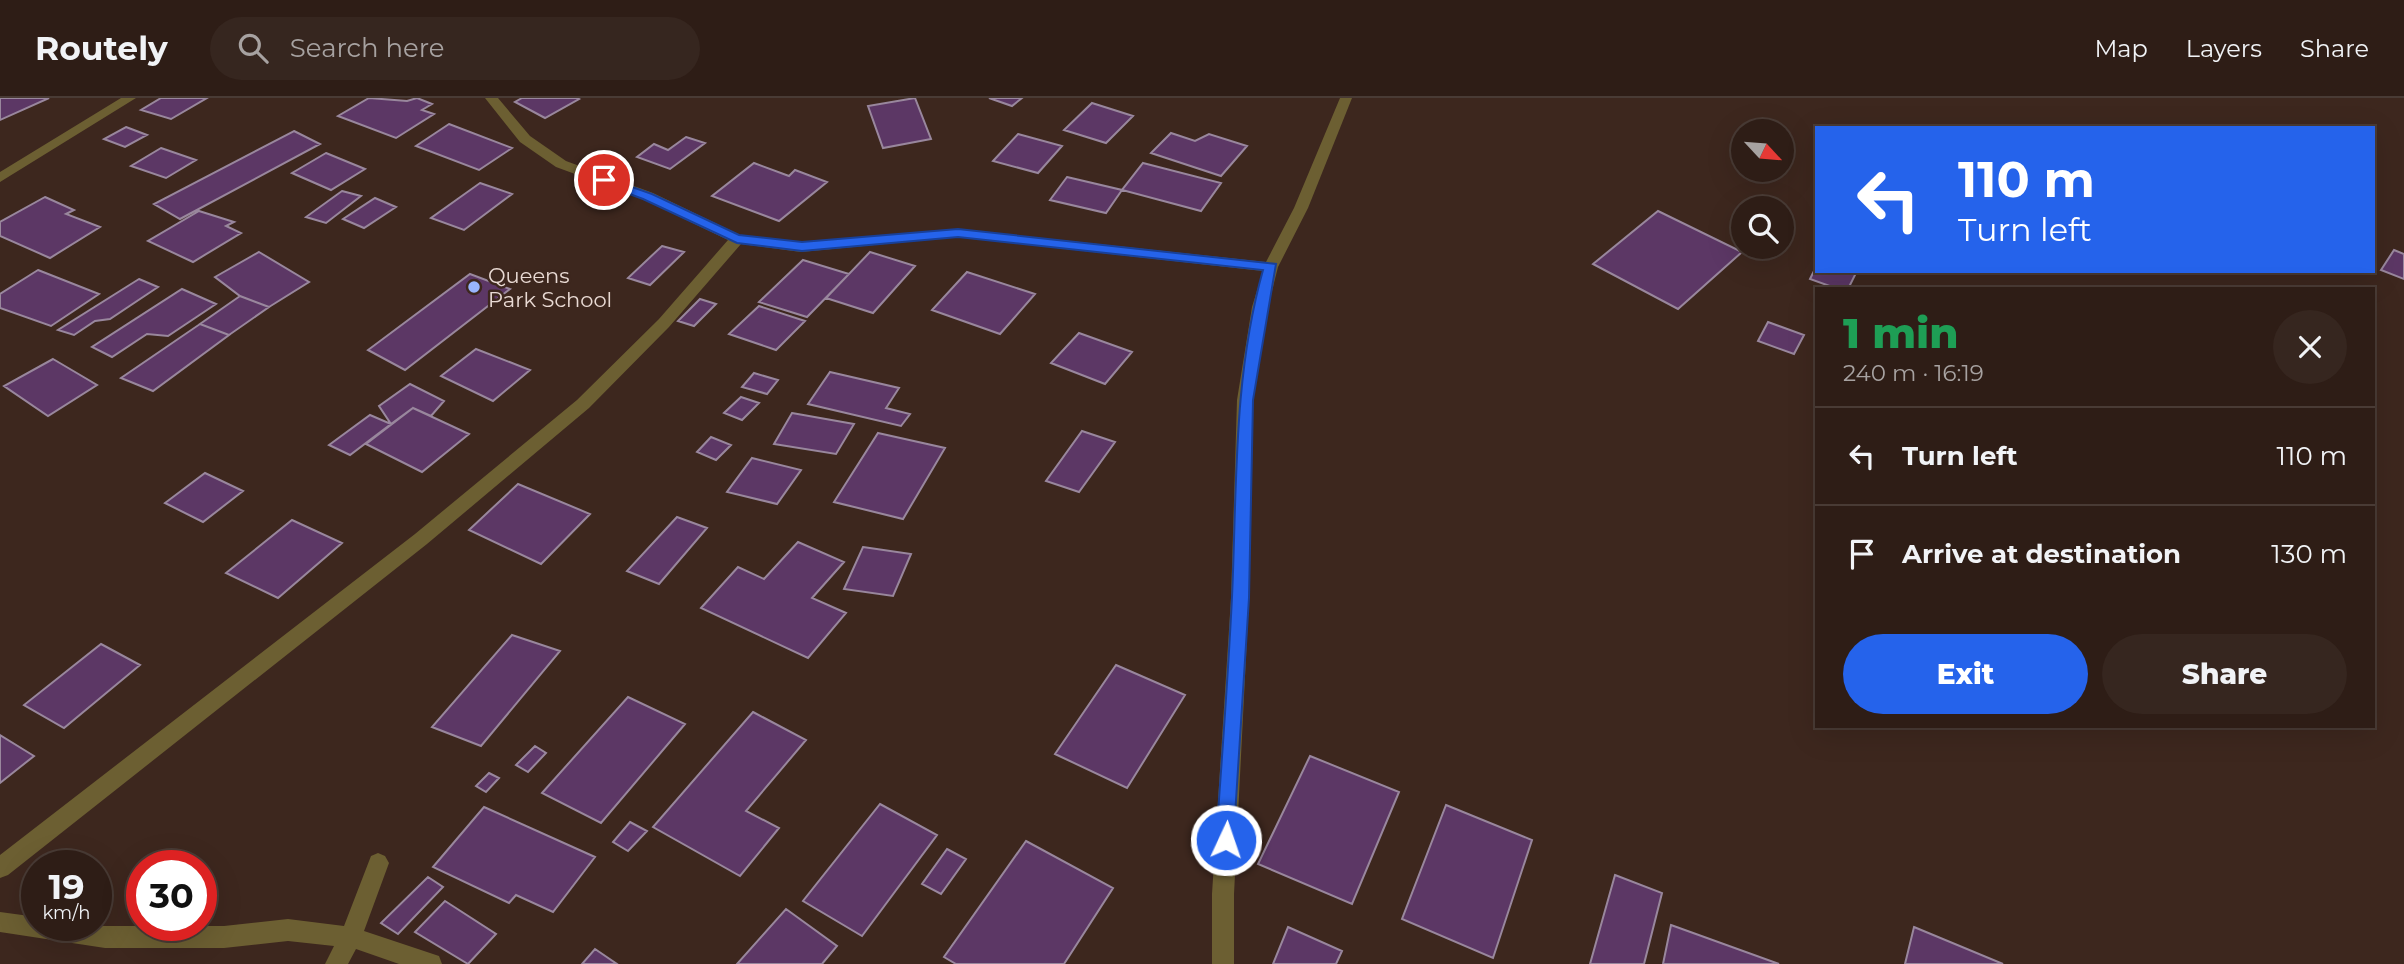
<!DOCTYPE html>
<meta charset="utf-8">
<style>
:root{--surface:#2e1d16;--page:#36261f;--text:#f1f3f6;--muted:#a7a2a1;--line:#493b35;--accent:#2563eb}
body{margin:0;font-family:Montserrat,sans-serif;background:var(--page);color:var(--text);height:100vh;display:flex;flex-direction:column;font-size:26px;white-space:nowrap}
*{box-sizing:border-box;margin:0}
p{font-size:23px;color:var(--muted)}
.icon{flex:none;width:38px;height:38px;fill:none;stroke:currentColor;stroke-width:2;stroke-linecap:round;stroke-linejoin:round}
.map{position:relative;flex:1;overflow:hidden}
.drawer{position:absolute;left:1815px;top:189px;width:560px;height:441px;display:flex;flex-direction:column;background:var(--surface);border-radius:0px;box-shadow:0 7px 28px #0002,0 0 0 2px var(--line)}
.drawer>*{flex:none}
.guide{position:absolute;left:1815px;top:28px;width:560px;height:147px;border-radius:0px;box-shadow:0 7px 28px #0002,0 0 0 2px var(--line);background:#2563eb;color:#fff;overflow:hidden}
.needle{width:46px;rotate:116deg}
.controls{position:absolute;left:1731px;top:21px;display:grid;gap:14px}
.controls a{display:grid;place-items:center;width:63px;height:63px;border-radius:50%;background:var(--surface);box-shadow:0 7px 28px #0002,0 0 0 2px var(--line);font-size:35px}
.speed{position:absolute;left:21px;top:752px;display:flex;gap:14px;font-size:35px;font-weight:700;text-align:center}
.speed>*{display:grid;place-content:center;width:91px;height:91px;border-radius:50%;background:var(--surface);box-shadow:0 7px 28px #0002,0 0 0 2px var(--line);line-height:1}
.speed small{font-size:18px;font-weight:400}
.speed .limit{border:10px solid #d22;background:#fff;color:#111}
.pin{position:absolute;display:grid;place-items:center;width:60px;height:60px;color:#fff;margin:-30px;border:4px solid #fff;border-radius:50%;box-shadow:0 2px 7px #0007}
.me{position:absolute;width:77px;margin:-38px;rotate:3deg;stroke-linejoin:round;filter:drop-shadow(0 0 5px #0008)}
.turn{display:flex;align-items:center;gap:24px;height:147px;padding:0 28px;font-size:32px}
.turn .icon{width:91px;height:91px;stroke-width:2.5}
.turn b{display:block;font-size:49px;line-height:60px}
.round{display:grid;place-items:center;flex:none;width:74px;height:74px;border-radius:37px;background:var(--page)}
.overview{display:flex;align-items:center;justify-content:space-between;height:119px;padding:0 28px}
h1{font-size:42px;font-weight:800;line-height:52px;color:#1e9e55}
.action{display:flex;gap:14px;margin-top:auto;padding:14px 28px}
.action a{flex:1;height:80px;border-radius:42px;background:var(--accent);color:#fff;font-size:28px;font-weight:800;line-height:80px;text-align:center}
.action a+a{background:var(--page);color:var(--text)}
ul{padding:0;list-style:none}
li{display:flex;align-items:center;gap:21px;height:98px;padding:0 28px;border-top:2px solid var(--line)}
li div{flex:1}
li b{display:block;font-size:26px}
li em{font-style:normal}
header{display:flex;align-items:center;gap:42px;box-sizing:border-box;height:98px;padding:0 35px;background:var(--surface);border-bottom:2px solid var(--line)}
header strong{font-size:33px}
nav{display:flex;gap:38px;margin-inline-start:auto;font-size:24px}
.search{width:490px;height:63px;background:var(--page);display:flex;align-items:center;gap:18px;box-sizing:border-box;padding:0 24px;border-radius:38px;color:var(--muted);font-size:26px}
.map>svg:first-child{display:block}
</style>
<header>
<strong>Routely</strong>
<div class="search"><svg class="icon" aria-label="search" viewBox="0 0 24 24"><circle cx="10" cy="10" r="6"/><path d="M15 15l6 6"/></svg>Search here</div>
<nav><a>Map</a><a>Layers</a><a>Share</a></nav>
</header>
<div class="map">
<svg width="2404" height="866" viewBox="0 0 2404 866">
<rect width="100%" height="100%" fill="#3d271e"/>
<path fill="#5c3765" stroke="#99879d" stroke-width="2" d="M0 0H49L0 22Z
M161 0H207L171 21 141 12Z
M369 0 407 3 417 0 432 6 422 12 434 16 396 40 338 18Z
M522 0H577L579 1 545 20 515 4Z
M915 0 931 41 883 50 868 8Z
M989 0H1022L1012 8Z
M1092 5 1133 18 1106 45 1064 32Z
M449 26 512 50 479 72 416 48Z
M126 29 147 37 125 49 104 41Z
M294 33 320 46 180 121 154 106Z
M1171 35 1195 43 1209 36 1247 48 1221 78 1151 55Z
M1018 36 1062 48 1038 75 993 63Z
M686 39 705 45 670 71 637 59 654 46 668 52Z
M161 50 196 62 166 80 131 68Z
M326 55 365 71 331 92 292 75Z
M754 65 789 78 795 72 827 84 779 123 712 98Z
M1143 65 1221 85 1201 113 1122 92Z
M1067 79 1122 92 1106 115 1050 102Z
M480 85 512 96 464 132 431 120Z
M342 93 361 98 326 125 306 119Z
M45 99 74 112 66 116 100 129 50 160 0 138V124Z
M375 100 396 109 364 130 343 121Z
M199 113 234 124 226 128 241 135 193 164 148 143Z
M1658 113 1742 154 1678 211 1593 166Z
M662 148 684 154 650 187 628 180Z
M2394 152 2404 156V181L2381 172Z
M259 154 309 184 269 209 240 198 215 179Z
M870 154 915 168 873 215 826 200Z
M803 162 849 176 807 219 759 204Z
M1816 169V173L1856 175 1848 191H1838L1810 181Z
M38 172 99 196 51 228 0 210V196Z
M967 174 1035 196 1000 236 932 212Z
M470 176 510 191 405 272 368 252Z
M139 181 158 189 110 221 95 223 74 237 58 232Z
M182 191 216 206 168 238 147 236 112 259 92 249Z
M240 198 269 209 229 237 200 226Z
M700 201 716 206 694 228 678 223Z
M759 208 805 223 776 252 729 236Z
M1768 224 1804 237 1794 256 1758 243Z
M200 226 229 237 153 293 121 280Z
M1079 235 1132 254 1105 286 1051 265Z
M476 251 530 272 493 303 441 278Z
M53 261 97 287 48 318 4 288Z
M830 274 899 290 886 310 910 316 901 328 808 306Z
M754 275 778 282 767 296 742 289Z
M410 286 444 303 431 318 413 310 391 326 379 308Z
M741 299 759 305 742 322 724 315Z
M413 310 469 336 422 374 366 346Z
M792 315 854 326 836 356 774 346Z
M370 317 391 326 350 357 329 347Z
M1082 333 1115 344 1079 394 1046 383Z
M878 335 945 350 903 421 834 404Z
M711 339 731 347 716 362 697 354Z
M752 360 801 372 777 406 727 394Z
M205 375 243 393 203 424 165 405Z
M518 386 590 416 541 466 469 432Z
M677 419 707 430 659 486 627 473Z
M292 422 342 445 278 500 226 475Z
M798 444 844 464 812 500 846 515 808 560 701 510 738 469 764 481Z
M863 449 911 456 893 498 844 491Z
M512 537 560 553 481 648 432 629Z
M101 546 140 567 64 630 24 607Z
M1116 567 1185 597 1127 690 1055 656Z
M628 599 685 626 601 725 542 695Z
M753 614 806 642 746 713 779 730 740 778 653 729Z
M0 637 34 658 0 685Z
M535 648 546 655 528 674 516 667Z
M1310 658 1399 694 1352 806 1258 766Z
M489 675 499 680 486 694 476 688Z
M880 706 937 737 862 838 803 803Z
M1446 707 1532 742 1493 860 1402 821Z
M484 709 595 759 553 814 516 797 509 805 433 769Z
M630 724 647 733 628 753 613 744Z
M1026 743 1113 790 1064 866H956L944 859Z
M947 751 966 761 941 796 922 786Z
M1615 777 1662 795 1644 866H1590Z
M428 779 443 789 398 836 381 825Z
M445 803 496 836 468 866 415 834Z
M786 811 837 848 822 866H737Z
M1671 827 1779 866H1663Z
M1288 829 1342 853 1336 866H1273Z
M1914 829 2003 866H1905Z
M595 851 617 866H582Z"/>
<g fill="none" stroke-linecap="round" stroke-linejoin="round">
<path fill="#6c5f32" fill-rule="evenodd" d="M121 0H136L0 84V74Z
M485 0H498L530 38 566 63 653 95 740 137 801 144 958 131 1266 164 1294 110 1340 0H1352L1308 110 1278 169 1268 209 1253 302 1249 500 1234 796V866H1212V796L1231 500 1237 302 1252 209 1263 173 958 139 801 154 741 146 669 229 589 310 427 446 8 777 0 780V757L415 436 577 302 659 221 728 142 643 101 556 69 520 44Z
M378 755 385 758 389 765 364 833 439 858 442 866H399L356 851 348 866H325L334 848 288 843 224 850H105L0 834V814L37 819V828H224L288 821 344 828 371 758Z"/>
</g>
<path fill="#2563eb" stroke="#184099" stroke-width="2" d="M604 79 652 96 739 137 802 144 958 131 1276 166 1253 302 1249 500 1233 749 1226 751 1219 749 1216 742C1222 661 1228 580 1232 499 1237 389 1233 279 1263 172L958 139 802 153 737 145 643 101 600 85V80Z"/>
<circle fill="#99b5fd" stroke="#3d271e" stroke-width="2.5" cx="474" cy="189" r="7"/>
<g text-anchor="middle" dominant-baseline="central" stroke-width="5" stroke-linejoin="round" paint-order="stroke">
<g font-size="21" fill="#e9dad4" stroke="#3d271e" text-anchor="start">
<text x="488" y="177">Queens<tspan x="488" dy="24">Park School</tspan></text>
</g>
</g>
</svg>
<div class="controls">
<a><svg class="needle" viewBox="-14 -14 28 28"><path d="M0-13l5 13h-10z" fill="#e53935"/><path d="M0 13l5-13h-10z" fill="#a7a2a1"/></svg></a>
<a><svg class="icon" aria-label="search" viewBox="0 0 24 24"><circle cx="10" cy="10" r="6"/><path d="M15 15l6 6"/></svg></a>
</div>
<div class="speed"><div>19<small>km/h</small></div><div class="limit">30</div></div>
<div class="pin" style="left:604px;top:82px;background:#d93025"><svg class="icon" aria-label="arrive" viewBox="0 0 24 24"><path d="M6 21V4h12l-3 4 3 4H6"/></svg></div>
<svg class="me" style="left:1226px;top:742px" viewBox="-20 -20 40 40"><circle r="17" fill="#2563eb" stroke="#fff" stroke-width="3"/><path d="M0-11L8 9 0 5-8 9z" fill="#fff"/></svg>
<div class="guide">
<div class="turn"><svg class="icon" aria-label="left" viewBox="0 0 24 24"><path d="M17 20v-9H6M10 6l-5 5 5 5"/></svg><div><b>110 m</b>Turn left</div></div>
</div>
<section class="drawer">
<div class="overview"><div><h1>1 min</h1><p>240 m · 16:19</p></div><a class="round"><svg class="icon" aria-label="close" viewBox="0 0 24 24"><path d="M6 6l12 12M18 6L6 18"/></svg></a></div>
<ul>
<li><svg class="icon" aria-label="left" viewBox="0 0 24 24"><path d="M17 20v-9H6M10 6l-5 5 5 5"/></svg><div><b>Turn left</b></div><em>110 m</em></li>
<li><svg class="icon" aria-label="arrive" viewBox="0 0 24 24"><path d="M6 21V4h12l-3 4 3 4H6"/></svg><div><b>Arrive at destination</b></div><em>130 m</em></li>
</ul>
<div class="action"><a>Exit</a><a>Share</a></div>
</section>
</div>
